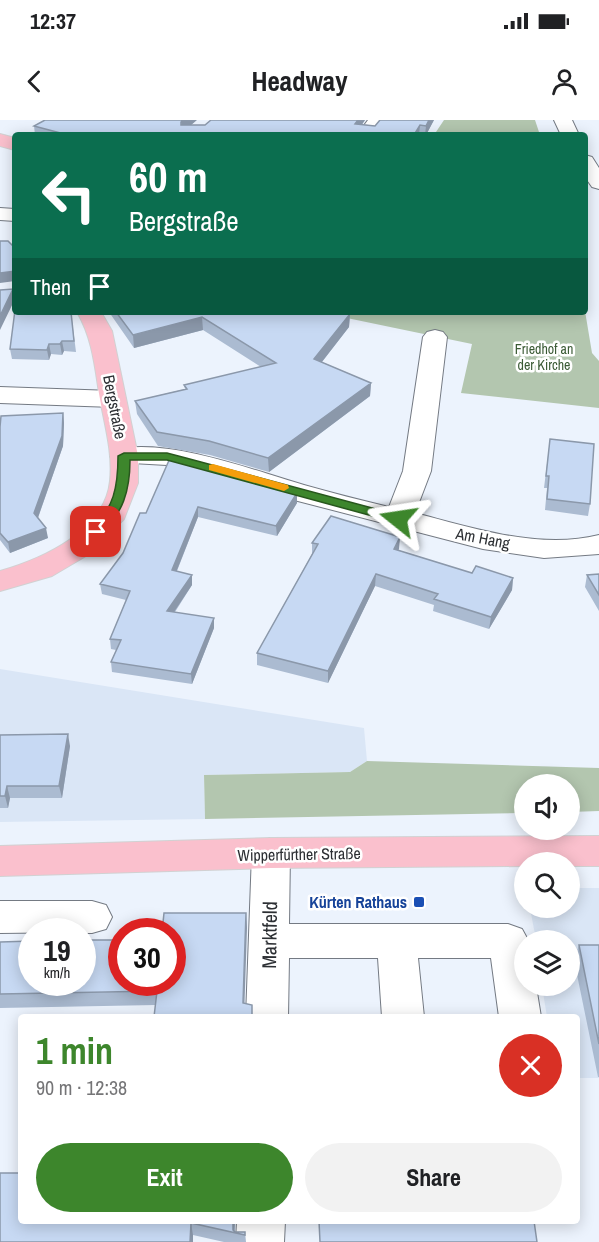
<!DOCTYPE html>
<meta charset="utf-8">
<style>
:root{--surface:#fff;--page:#f2f2f2;--text:#202124;--muted:#757577;--accent:#3d862c}
body{margin:0;font-family:"Archivo Narrow",sans-serif;background:var(--page);color:var(--text);height:100vh;display:flex;flex-direction:column;font-size:22px;white-space:nowrap}
*{box-sizing:border-box;margin:0}
p{font-size:20px;color:var(--muted)}
.icon{flex:none;width:33px;height:33px;fill:none;stroke:currentColor;stroke-width:2;stroke-linecap:round;stroke-linejoin:round}
.map{position:relative;flex:1;overflow:hidden}
.side{position:absolute;left:18px;top:894px;width:562px;height:210px;display:flex;flex-direction:column;background:var(--surface);border-radius:6px;box-shadow:0 3px 15px #0003}
.side>*{flex:none}
.top-card{position:absolute;left:12px;top:12px;width:576px;height:183px;border-radius:6px;box-shadow:0 3px 15px #0003;background:#0b6e4f;color:#fff;overflow:hidden}
.buttons{position:absolute;left:514px;top:654px;display:grid;gap:12px}
.buttons a{display:grid;place-items:center;width:66px;height:66px;border-radius:50%;background:var(--surface);box-shadow:0 3px 15px #0003;font-size:30px}
.speed{position:absolute;left:18px;top:798px;display:flex;gap:12px;font-size:30px;font-weight:700;text-align:center}
.speed>*{display:grid;place-content:center;width:78px;height:78px;border-radius:50%;background:var(--surface);box-shadow:0 3px 15px #0003;line-height:1}
.speed small{font-size:15px;font-weight:400}
.speed .limit{border:9px solid #d22;background:#fff;color:#111}
.pin{position:absolute;display:grid;place-items:center;width:51px;height:51px;color:#fff;margin:-26px;border-radius:12px;box-shadow:0 3px 9px #0006}
.me{position:absolute;width:66px;margin:-33px;rotate:285deg;stroke-linejoin:round;filter:drop-shadow(0 0 4px #0008)}
.turn{display:flex;align-items:center;gap:21px;height:126px;padding:0 18px;font-size:27px}
.turn .icon{width:78px;height:78px;stroke-width:2.5}
.turn b{display:block;font-size:42px;line-height:51px}
.then{display:flex;align-items:center;height:57px;padding:0 18px;background:#0003;gap:12px;font-size:22px}
.round{display:grid;place-items:center;flex:none;width:63px;height:63px;border-radius:32px;background:var(--page)}
.head{display:flex;align-items:center;justify-content:space-between;height:102px;padding:0 18px}
h1{font-size:36px;font-weight:700;line-height:45px;color:var(--accent)}
.action{display:flex;gap:12px;margin-top:auto;padding:12px 18px}
.action a{flex:1;height:69px;border-radius:36px;background:var(--accent);color:#fff;font-size:24px;font-weight:700;line-height:69px;text-align:center}
.action a+a{background:var(--page);color:var(--text)}
.status{display:flex;justify-content:space-between;align-items:center;height:42px;padding:0 30px;background:var(--surface);direction:ltr}
.status svg{height:16px;fill:currentColor}
header{display:flex;justify-content:space-between;align-items:center;height:78px;padding:0 18px;background:var(--surface);font-size:27px;font-weight:700}
.map>svg:first-child{display:block}
</style>
<div class="status"><b>12:37</b><svg viewBox="0 0 49 12"><path d="M0 12V9h3v3zM5 12V6h3v6zM10 12V3h3v9zM15 12V0h3v12zM26 1h20v11H26zM47 4h2v5h-2z"/></svg></div>
<header><svg class="icon" aria-label="back" viewBox="0 0 24 24"><path d="M15 5l-7 7 7 7"/></svg>Headway<svg class="icon" aria-label="person" viewBox="0 0 24 24"><circle cx="12" cy="8" r="4"/><path d="M4 21q1-7 8-7t8 7"/></svg></header>
<div class="map">
<svg width="599" height="1122" viewBox="0 0 599 1122">
<rect width="100%" height="100%" fill="#ecf3fd"/>
<path fill="#dae6f6" d="M0 549 364 608 367 641 350 652 204 655 205 699 0 702Z
M570 768H599V958H578V897H547L542 866H570V820H536L530 788H570Z"/>
<path fill="#b3c6af" d="M444 0H535L540 15H434Z
M585 191 592 233 599 241V288L461 273 472 224 318 192Z
M367 641 599 648V691L570 692V664H525V693L205 699 204 655 350 652Z"/>
<g fill="none" stroke-linecap="round" stroke-linejoin="round">
<g stroke="#747a83" stroke-width="2">
<path id="minor" d="M368 0H386L375 15H357Z
M554 0H572L579 15H561Z
M585 35 592 37 599 48V69L592 67 585 57Z
M0 88 15 89V101L0 100Z
M435 210 443 212 447 217 431 351 415 393C473 408 539 430 599 415V434L544 438 483 429 294 380 215 356 167 345 114 342 110 336 114 330C167 317 252 350 304 365 332 373 360 380 389 387L403 351 423 217 427 212Z
M0 267 113 271 122 274 126 279 122 284 113 287 0 283Z
M271 718 284 722 290 733 289 804H508L522 809 528 820H525V866H536L541 897H499L491 838H418L424 897H382L378 838H289L288 897H246L252 733 258 722Z
M0 781H92L106 785 112 797 106 809 92 813H82V812L0 813Z
M237 1101H285L284 1122H236Z"/>
</g>
<g stroke="#d1d1d2" stroke-width="2">
<path id="major" d="M0 14 15 18V30L0 26Z
M77 192H101L112 211 138 336V363L124 399 91 433 52 456 0 471V451C42 439 105 411 110 361 113 334 105 306 100 279 95 249 93 219 77 192Z
M599 716V746H570V742H525V746L271 748 0 756V726L271 718Z"/>
</g>
<use href="#minor" fill="#fff" fill-rule="evenodd"/>
<use href="#major" fill="#fac0cd" fill-rule="evenodd"/>
</g>
<path fill="#abbbd1" d="M211 0H365L362 4 375 6 434 0 426 15H35L34 6 205 5Z
M71 192 76 232 64 231 62 235 51 234 49 240 12 239 10 229Z
M109 192H340L350 194 349 207 322 242 371 263 370 276 269 352 210 335 158 326 137 294 135 281 185 269 184 265 261 247 203 210 134 228Z
M63 293 64 303 63 326 38 398 48 418 10 433 0 420V307Z
M550 319 590 384 588 396 545 390 547 368H544Z
M247 358 248 361 297 373V383L277 416 198 397 177 451 192 465 175 492 214 508 192 564 112 552 111 542 116 530 111 529 110 519 126 480 102 474 100 464 123 433 146 393Z
M400 417 398 430 472 453 513 458 512 470 489 509 433 491 434 485 375 466 328 563 257 545V533L312 434V423Z
M599 454V491L585 467 587 455Z
M0 615 70 626 62 678H10L8 688H0Z
M246 793 247 808 155 885 0 888V822L122 862Z
M579 825H599V957H598L574 840Z
M21 1101H235V1112H245L246 1122H224L193 1115V1122H0Z"/>
<path fill="#8b98aa" d="M183 0H197L182 13 181 2Z
M358 0H365L355 15V4Z
M429 0H434L426 15H425L426 6Z
M420 5 419 15H414Z
M15 151V161L0 163V153Z
M13 169 15 179 0 210V196Z
M350 194 349 207 314 252V239Z
M202 197 203 210 134 228 133 215Z
M62 221 64 231 62 235 60 224Z
M49 224 51 234 49 240 47 230Z
M371 263 370 276 269 352 268 338Z
M63 293 64 303 63 326 36 403 34 393Z
M297 373V383L277 416 276 406Z
M198 387V397L173 460 172 450Z
M46 408 48 418 10 433 8 422Z
M400 417 399 429 393 441 394 429Z
M376 454 375 466 328 563V551Z
M192 455V465L168 501 167 491Z
M513 458 512 470 489 509 491 497Z
M214 498V508L192 564 191 554Z
M68 614 70 626 62 678 59 666Z
M7 666 10 678 8 688 5 676Z
M246 793 247 808 244 897 243 883Z
M233 1101H235L234 1113 233 1112Z
M191 1103 193 1115V1122H190Z"/>
<path fill="#c7d9f3" stroke="#8b98aa" stroke-width="1.5" d="M45 0H183L181 2V5H205L211 0H358L355 4 375 6 380 0H429L426 6 420 5 414 15H68L34 6Z
M0 121H8L15 128V155V151L0 153Z
M13 169 0 196V170Z
M15 190V192H71L74 221H62L60 224H49L47 230 10 229Z
M116 192H340L350 194 314 239 371 263 268 338 209 321 157 312 135 281 187 269 184 265 276 243 202 197 133 215Z
M63 293 62 316 34 393 46 408 8 422 0 413V307L1 296Z
M550 319 594 324 590 384 547 379 549 356H546Z
M170 338 214 348 247 358 245 360 297 373 276 406 198 387 172 450 192 455 167 491 214 498 191 554 111 542 121 520 110 519 130 471 100 464 123 433 140 393H146Z
M331 396 400 417 394 429 472 453 476 446 513 458 491 497 434 479 438 474 376 454 328 551 257 533 318 424 312 423Z
M599 454V475L587 455Z
M68 614 59 666H7L5 676H0V615Z
M164 793H246L243 883 252 885V897H154L157 871 0 874V822L32 821V862H82V820H122V862H172V812H162Z
M579 825H599V924Z
M0 1053H21V1101H233V1110L235 1112H245V1115L191 1103 190 1122H0Z
M319 1101H534L537 1122H320Z"/>
<path fill="#3d862c" stroke="#28571d" stroke-width="1.5" d="M124 333H167L186 338 402 396 404 399 398 403 167 340H130C130 371 123 393 100 415H91V410C114 388 118 367 118 336Z"/>
<path fill="#f59e0b" d="M213 344 288 365 289 368 284 371 209 350V345Z"/>
<rect fill="#1a4fb4" stroke="#fff" stroke-width="2" x="413" y="776" width="12" height="12" rx="3"/>
<g text-anchor="middle" dominant-baseline="central" stroke-width="5" stroke-linejoin="round" paint-order="stroke">
<g font-size="14" fill="#3a5a34" stroke="#fff">
<text x="544" y="229">Friedhof an<tspan x="544" dy="16">der Kirche</tspan></text>
</g>
<g font-size="16" fill="#2c2f33" stroke="#fff">
<text transform="translate(115 287) rotate(79)">Bergstraße</text>
<text transform="translate(483 418) rotate(11)">Am Hang</text>
<text transform="translate(299 734) rotate(-1)">Wipperfürther Straße</text>
</g>
<g font-size="16" font-weight="bold" fill="#164399" stroke="#fff" text-anchor="end">
<text x="407" y="782">Kürten Rathaus</text>
</g>
<g font-size="20" fill="#2c2f33" stroke="#fff">
<text transform="translate(269 815) rotate(-89)">Marktfeld</text>
</g>
</g>
</svg>
<div class="buttons">
<a><svg class="icon" aria-label="sound" viewBox="0 0 24 24"><path d="M4 9h4l5-4v14l-5-4H4zM17 9q2 3 0 6"/></svg></a>
<a><svg class="icon" aria-label="search" viewBox="0 0 24 24"><circle cx="10" cy="10" r="6"/><path d="M15 15l6 6"/></svg></a>
<a><svg class="icon" aria-label="layers" viewBox="0 0 24 24"><path d="M12 4l9 5-9 5-9-5zM3 14l9 5 9-5"/></svg></a>
</div>
<div class="speed"><div>19<small>km/h</small></div><div class="limit">30</div></div>
<div class="pin" style="left:96px;top:412px;background:#d93025"><svg class="icon" aria-label="arrive" viewBox="0 0 24 24"><path d="M6 21V4h12l-3 4 3 4H6"/></svg></div>
<svg class="me" style="left:398px;top:399px" viewBox="-20 -20 40 40"><path d="M0-17L14 15 0 8-14 15z" fill="#3d862c" stroke="#fff" stroke-width="4"/></svg>
<div class="top-card">
<div class="turn"><svg class="icon" aria-label="left" viewBox="0 0 24 24"><path d="M17 20v-9H6M10 6l-5 5 5 5"/></svg><div><b>60 m</b>Bergstraße</div></div>
<div class="then">Then<svg class="icon" aria-label="arrive" viewBox="0 0 24 24"><path d="M6 21V4h12l-3 4 3 4H6"/></svg></div>
</div>
<section class="side">
<div class="head"><div><h1>1 min</h1><p>90 m · 12:38</p></div><a class="round" style="background:#d93025;color:#fff"><svg class="icon" aria-label="close" viewBox="0 0 24 24"><path d="M6 6l12 12M18 6L6 18"/></svg></a></div>
<div class="action"><a>Exit</a><a>Share</a></div>
</section>
</div>
